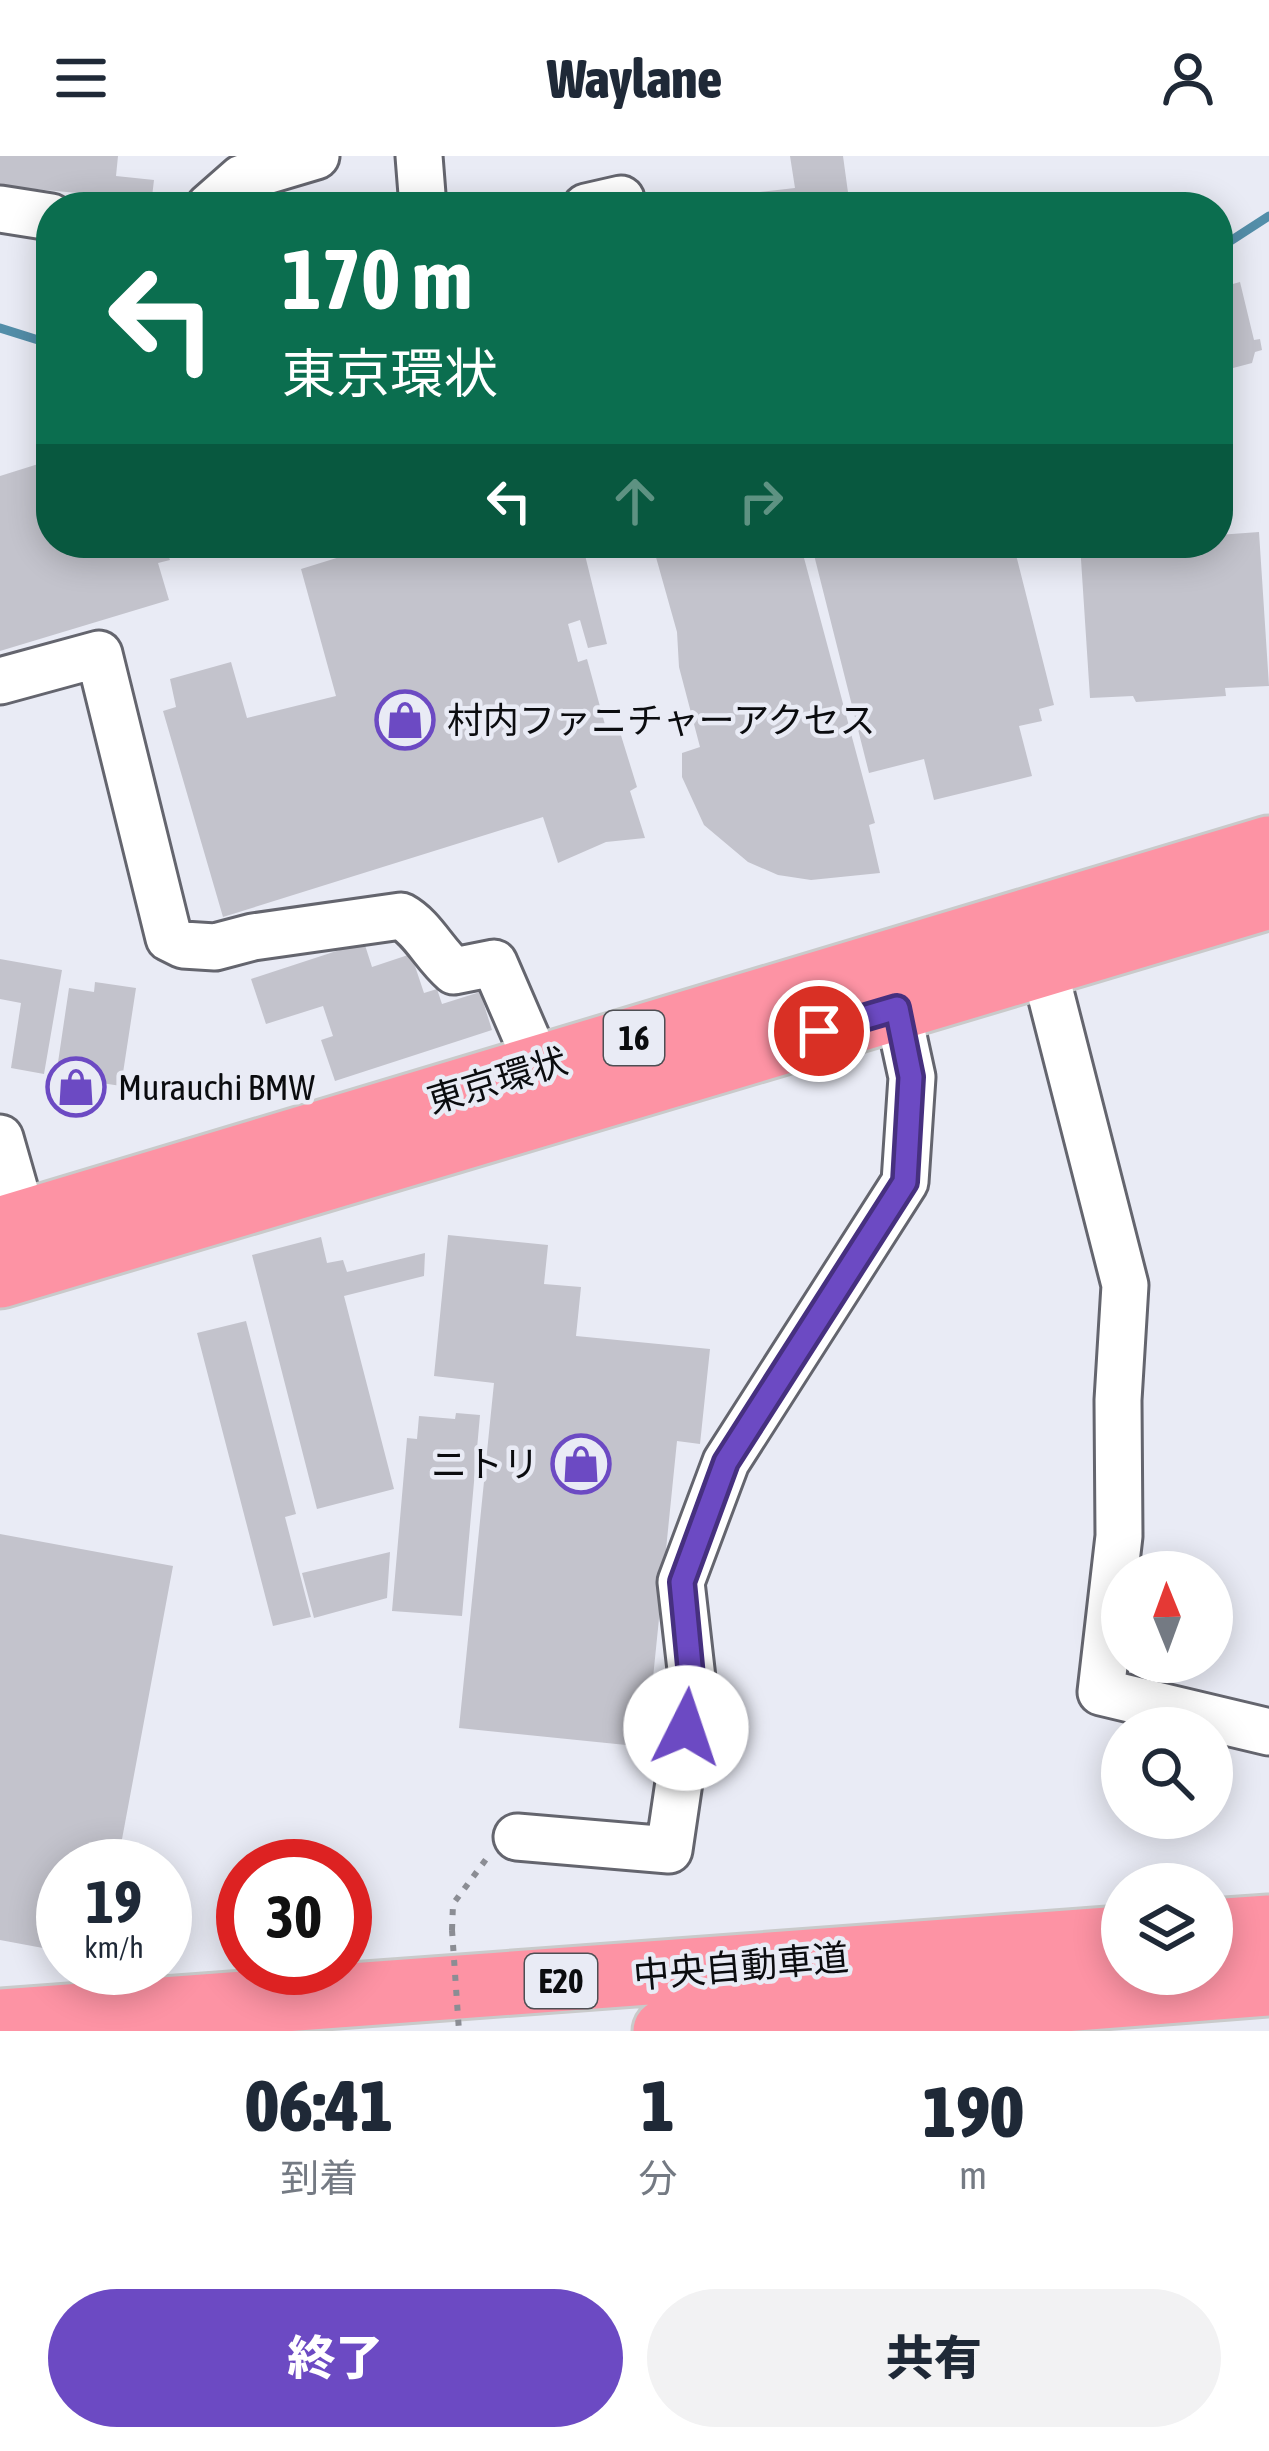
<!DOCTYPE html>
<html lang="ja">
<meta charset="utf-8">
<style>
:root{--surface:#fff;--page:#f2f2f3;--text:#1f2937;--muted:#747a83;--accent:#6c4ac3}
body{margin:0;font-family:"Asap Condensed","Noto Sans JP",sans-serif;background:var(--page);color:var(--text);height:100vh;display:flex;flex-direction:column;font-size:45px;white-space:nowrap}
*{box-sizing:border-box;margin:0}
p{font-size:39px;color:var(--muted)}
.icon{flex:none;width:66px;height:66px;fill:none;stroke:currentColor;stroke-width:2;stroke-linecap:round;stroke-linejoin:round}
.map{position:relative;height:1875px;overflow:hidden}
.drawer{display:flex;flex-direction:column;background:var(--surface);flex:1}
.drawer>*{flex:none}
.guide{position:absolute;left:36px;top:36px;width:1197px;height:366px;border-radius:48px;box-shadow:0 6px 30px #0003;background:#0b6e4f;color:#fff;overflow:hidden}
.needle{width:78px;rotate:359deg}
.fabs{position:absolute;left:1101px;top:1395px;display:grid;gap:24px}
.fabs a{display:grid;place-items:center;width:132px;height:132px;border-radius:50%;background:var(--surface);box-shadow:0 6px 30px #0003;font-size:60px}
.speed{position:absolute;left:36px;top:1683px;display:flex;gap:24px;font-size:60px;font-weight:700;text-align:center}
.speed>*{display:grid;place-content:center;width:156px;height:156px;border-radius:50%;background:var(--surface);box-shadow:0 6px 30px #0003;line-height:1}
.speed small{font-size:30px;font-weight:400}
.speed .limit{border:18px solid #d22;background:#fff;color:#111}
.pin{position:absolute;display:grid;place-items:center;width:102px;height:102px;color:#fff;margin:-51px;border:6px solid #fff;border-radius:50%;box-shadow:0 3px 12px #0007}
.me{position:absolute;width:132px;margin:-66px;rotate:4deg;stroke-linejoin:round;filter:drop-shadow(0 0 9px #0008)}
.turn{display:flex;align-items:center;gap:42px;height:252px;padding:0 48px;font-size:54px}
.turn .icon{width:156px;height:156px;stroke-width:2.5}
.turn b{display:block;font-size:84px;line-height:102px}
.lanes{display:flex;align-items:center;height:114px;padding:0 48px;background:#0003;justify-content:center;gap:60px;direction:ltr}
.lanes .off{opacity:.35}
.eta{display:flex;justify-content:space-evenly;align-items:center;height:204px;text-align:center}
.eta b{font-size:72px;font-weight:800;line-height:84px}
.primary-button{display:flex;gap:24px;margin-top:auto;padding:24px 48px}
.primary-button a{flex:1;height:138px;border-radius:72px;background:var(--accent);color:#fff;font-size:48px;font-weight:800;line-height:138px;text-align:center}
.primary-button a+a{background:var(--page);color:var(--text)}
header{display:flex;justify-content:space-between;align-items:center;height:156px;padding:0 48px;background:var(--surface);font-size:54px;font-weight:800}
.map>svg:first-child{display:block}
</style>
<header><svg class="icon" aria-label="menu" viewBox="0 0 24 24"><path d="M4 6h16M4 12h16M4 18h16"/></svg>Waylane<svg class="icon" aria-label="person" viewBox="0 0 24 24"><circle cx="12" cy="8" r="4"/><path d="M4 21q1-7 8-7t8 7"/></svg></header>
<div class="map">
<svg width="1269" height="1875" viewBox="0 0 1269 1875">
<rect width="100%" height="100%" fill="#e9ebf5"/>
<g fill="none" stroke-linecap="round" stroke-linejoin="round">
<path stroke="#538ea9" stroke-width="9" d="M1218 93 1269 60
M0 172 51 188"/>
</g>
<path fill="#c3c3cc" d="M0 0H118L116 20 154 24 152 41 113 38 109 46 100 45V39L0 30Z
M790 0H843L850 51H654L653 48 795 32Z
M1240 126 1254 184 1260 183 1262 194 1255 196 1252 207 1218 216V132Z
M51 304V387H164L170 404 158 407 169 444 0 495V320Z
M1259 376 1269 530 1225 532 1226 540 1136 546 1133 540 1090 542 1080 388 1218 387V379Z
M385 387H582L607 488 588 492 580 464 568 468 578 506 587 503 607 576 619 573 637 631 630 635 645 682 606 686 558 707 543 661 223 761 163 555 176 551 170 523 231 506 247 562 336 540 301 413Z
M652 387H800L875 667 869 669 880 717 811 724 778 719 748 706 704 669 682 621V597L700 591 679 511 677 476Z
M811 387H1013L1054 549 1039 553 1042 565 1019 570 1032 620 934 644 924 603 869 617Z
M364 786 372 811 411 798 424 837 437 833 442 848 480 836 492 874 335 925 321 884 333 880 323 850 266 868 251 823Z
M0 803 62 814 44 918 11 912 21 847 0 843Z
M95 826 136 832 121 930 56 920 69 832 94 836Z
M448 1079 548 1089 544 1128 581 1131 576 1180 710 1193 700 1288 677 1285 646 1591 459 1572 494 1227 434 1220Z
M321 1081 327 1107 343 1104 347 1116 425 1097 424 1120 344 1140 394 1333 317 1353 252 1099Z
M246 1165 296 1358 285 1361 311 1461 273 1470 197 1177Z
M456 1257 480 1259 462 1460 392 1455 407 1282 417 1283 419 1260 455 1263Z
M0 1378 173 1410 117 1710H63V1773L59 1795 0 1784Z
M390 1396 387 1442 314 1462 302 1417Z"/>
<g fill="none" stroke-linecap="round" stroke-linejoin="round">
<g stroke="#64656e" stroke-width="51">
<path id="minor" d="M419 0 423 51
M209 51 242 22 316 0
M586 51 621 43
M0 53 51 61
M0 525 99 498 169 782 183 789 215 791 253 781 401 760C423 772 434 798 454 815L494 807 539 911
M1043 808 1125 1129 1118 1244 1119 1380 1101 1536 1269 1576
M0 982 32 1094
M517 1681 669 1694 693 1531 681 1426 726 1306 905 1026 912 921 897 852"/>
</g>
<g stroke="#c9caca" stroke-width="69">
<path id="highway" d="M0 1073 1269 692
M0 1120 1269 741
M1212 1775 1269 1771
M0 1865 1122 1782
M665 1875 1269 1828"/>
</g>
<path stroke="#8b8d94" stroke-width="6" stroke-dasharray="6 9" stroke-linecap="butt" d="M452 1774 453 1748 487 1702"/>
<use href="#minor" stroke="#fff" stroke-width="45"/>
<use href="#highway" stroke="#fd93a4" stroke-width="63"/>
<path stroke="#8b8d94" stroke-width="6" stroke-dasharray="6 9" stroke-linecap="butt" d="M452 1774 459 1875"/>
</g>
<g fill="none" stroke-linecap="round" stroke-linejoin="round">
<g stroke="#46307f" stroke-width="30">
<path id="route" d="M686 1572 692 1531 682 1426 726 1306 905 1026 911 921 897 852 819 875"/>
</g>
<use href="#route" stroke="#6c4ac3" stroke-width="21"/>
</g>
<defs>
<g id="shop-ring" transform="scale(3)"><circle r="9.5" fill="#e9ebf5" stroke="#6c4ac3" stroke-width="1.5"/><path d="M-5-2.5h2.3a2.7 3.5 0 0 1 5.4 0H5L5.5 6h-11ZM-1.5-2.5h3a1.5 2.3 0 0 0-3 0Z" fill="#6c4ac3"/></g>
</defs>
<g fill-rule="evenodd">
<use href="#shop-ring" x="405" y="564"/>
<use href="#shop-ring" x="76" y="931"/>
<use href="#shop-ring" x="581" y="1308"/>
</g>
<g text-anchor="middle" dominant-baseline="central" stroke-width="9" stroke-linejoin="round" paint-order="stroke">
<g fill="#e9ebf5" stroke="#4e4f54" stroke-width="3">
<rect x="604" y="855" width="60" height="54" rx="9"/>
<rect x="525" y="1798" width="72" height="54" rx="9"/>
</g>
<g font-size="33" font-weight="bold" fill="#0b0c0f">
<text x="634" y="882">16</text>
<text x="561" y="1825">E20</text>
</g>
<g font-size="36" fill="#0b0c0f" stroke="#e9ebf5" text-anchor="start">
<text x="447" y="564">村内ファニチャーアクセス</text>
<text x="118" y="931">Murauchi BMW</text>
<text x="539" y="1308" text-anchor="end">ニトリ</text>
</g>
<g font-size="36" fill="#0b0c0f" stroke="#e9ebf5">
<text transform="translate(497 924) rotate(-17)">東京環状</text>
<text transform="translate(741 1810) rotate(-5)">中央自動車道</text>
</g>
</g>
</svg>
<div class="fabs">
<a><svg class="needle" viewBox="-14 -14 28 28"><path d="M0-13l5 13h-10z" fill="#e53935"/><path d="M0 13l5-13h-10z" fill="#747a83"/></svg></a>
<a><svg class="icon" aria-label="search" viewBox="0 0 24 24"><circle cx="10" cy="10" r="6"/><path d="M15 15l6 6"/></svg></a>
<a><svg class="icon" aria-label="layers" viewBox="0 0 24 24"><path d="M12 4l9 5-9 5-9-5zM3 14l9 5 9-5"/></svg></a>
</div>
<div class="speed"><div>19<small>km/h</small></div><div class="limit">30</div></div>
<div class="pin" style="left:819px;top:875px;background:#d93025"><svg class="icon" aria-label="arrive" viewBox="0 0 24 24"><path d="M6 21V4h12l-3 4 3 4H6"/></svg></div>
<svg class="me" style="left:686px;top:1572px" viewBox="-20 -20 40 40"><circle r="19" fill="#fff"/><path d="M0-13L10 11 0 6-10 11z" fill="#6c4ac3"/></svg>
<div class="guide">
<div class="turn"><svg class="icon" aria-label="left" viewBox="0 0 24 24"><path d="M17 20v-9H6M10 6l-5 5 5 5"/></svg><div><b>170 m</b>東京環状</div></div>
<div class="lanes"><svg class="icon" aria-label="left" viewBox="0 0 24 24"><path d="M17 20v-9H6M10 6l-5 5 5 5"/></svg><svg class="icon off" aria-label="ahead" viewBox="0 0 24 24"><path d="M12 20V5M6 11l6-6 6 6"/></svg><svg class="icon off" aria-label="right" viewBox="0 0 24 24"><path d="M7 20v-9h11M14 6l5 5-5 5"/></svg></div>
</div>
</div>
<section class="drawer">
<div class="eta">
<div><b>06:41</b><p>到着</p></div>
<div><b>1</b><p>分</p></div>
<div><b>190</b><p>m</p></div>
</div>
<div class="primary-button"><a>終了</a><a>共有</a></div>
</section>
